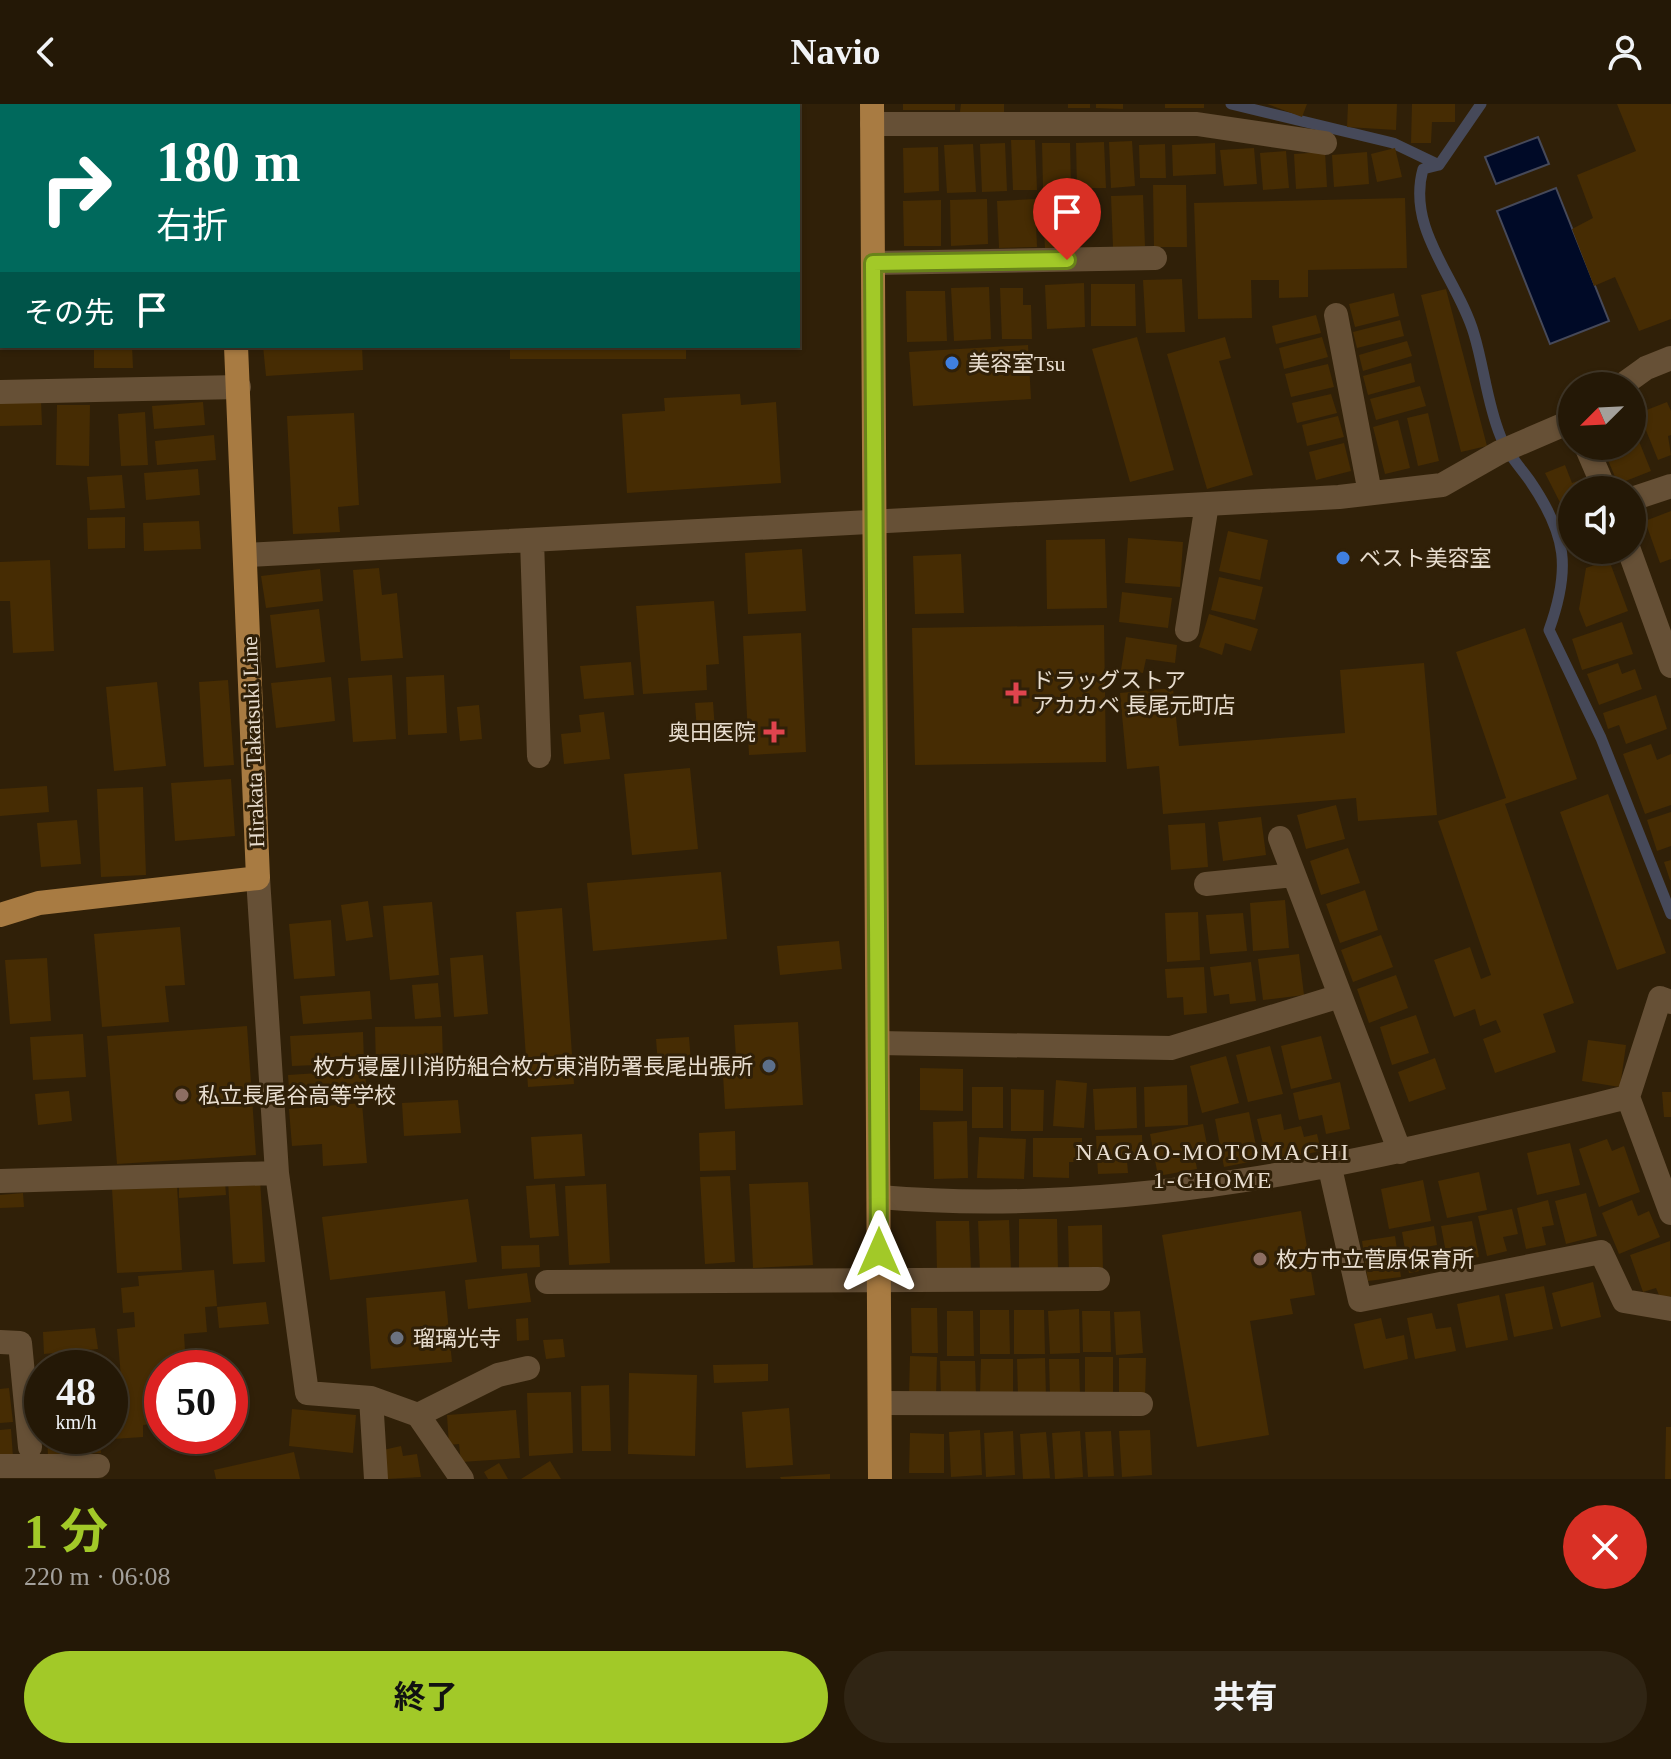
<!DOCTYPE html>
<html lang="ja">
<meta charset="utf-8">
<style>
:root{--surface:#241806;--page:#302514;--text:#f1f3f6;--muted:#a3a09b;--line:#413728;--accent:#a2c928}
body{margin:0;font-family:"Times New Roman","Noto Sans JP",serif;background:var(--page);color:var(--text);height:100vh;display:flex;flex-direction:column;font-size:30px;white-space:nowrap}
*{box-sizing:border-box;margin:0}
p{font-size:26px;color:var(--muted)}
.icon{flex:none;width:44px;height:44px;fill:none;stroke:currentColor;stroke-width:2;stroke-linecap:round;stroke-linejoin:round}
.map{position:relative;height:1375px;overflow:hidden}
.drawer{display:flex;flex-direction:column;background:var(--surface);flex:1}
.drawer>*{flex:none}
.guide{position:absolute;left:0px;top:0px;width:800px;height:244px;box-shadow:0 2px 6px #0004,0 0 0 2px var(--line);background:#00695c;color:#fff;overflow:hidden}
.needle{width:52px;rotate:246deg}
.fabs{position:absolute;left:1558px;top:268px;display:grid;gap:16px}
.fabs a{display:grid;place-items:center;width:88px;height:88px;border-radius:50%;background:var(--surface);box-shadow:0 2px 6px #0004,0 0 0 2px var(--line);font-size:40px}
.speed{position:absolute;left:24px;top:1246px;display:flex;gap:16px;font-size:40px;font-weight:700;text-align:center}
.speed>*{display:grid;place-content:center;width:104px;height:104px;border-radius:50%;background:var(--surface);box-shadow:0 2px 6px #0004,0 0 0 2px var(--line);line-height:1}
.speed small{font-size:20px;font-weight:400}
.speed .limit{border:12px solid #d22;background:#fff;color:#111}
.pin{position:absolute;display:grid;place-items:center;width:68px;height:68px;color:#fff;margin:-82px -34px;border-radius:50% 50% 50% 0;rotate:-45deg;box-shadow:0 0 8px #0007}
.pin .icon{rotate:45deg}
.me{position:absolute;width:88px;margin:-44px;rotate:0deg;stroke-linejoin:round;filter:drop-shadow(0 0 6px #0008)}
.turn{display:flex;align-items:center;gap:28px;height:168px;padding:0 24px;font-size:36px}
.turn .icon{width:104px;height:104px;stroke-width:2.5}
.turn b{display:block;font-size:56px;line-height:68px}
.then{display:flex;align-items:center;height:76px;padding:0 24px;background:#0003;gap:16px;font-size:30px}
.round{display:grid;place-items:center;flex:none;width:84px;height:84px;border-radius:42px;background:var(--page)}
.head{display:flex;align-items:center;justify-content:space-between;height:136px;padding:0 24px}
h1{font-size:48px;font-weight:700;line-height:60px;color:var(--accent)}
.primary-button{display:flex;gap:16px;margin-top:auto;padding:16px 24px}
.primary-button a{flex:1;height:92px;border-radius:48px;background:var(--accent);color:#111;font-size:32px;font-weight:700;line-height:92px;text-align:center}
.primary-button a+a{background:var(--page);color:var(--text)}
header{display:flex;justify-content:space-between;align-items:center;height:104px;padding:0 24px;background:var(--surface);font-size:36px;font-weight:700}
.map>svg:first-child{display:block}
</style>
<header><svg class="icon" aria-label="back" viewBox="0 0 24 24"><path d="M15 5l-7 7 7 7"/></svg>Navio<svg class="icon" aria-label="person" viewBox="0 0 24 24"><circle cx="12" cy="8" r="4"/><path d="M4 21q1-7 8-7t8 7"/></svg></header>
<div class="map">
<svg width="1671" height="1375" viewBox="0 0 1671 1375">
<rect width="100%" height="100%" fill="#302008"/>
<path fill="#000a27" stroke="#464959" stroke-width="2" d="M1538 33 1549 60 1496 80 1485 53Z
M1556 84 1609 217 1550 240 1497 107Z"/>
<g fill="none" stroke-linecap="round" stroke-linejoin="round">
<path stroke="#464959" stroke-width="11" d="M1231 0 1393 39 1439 61
M1481 0 1439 61 1423 65C1406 126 1458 175 1474 230 1484 263 1487 299 1500 331 1506 348 1520 363 1530 377 1567 431 1571 465 1549 526L1601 634 1671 810"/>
</g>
<path fill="#462c03" d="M903 0H955V6H903Z
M961 0H1004V9L960 8Z
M1068 0H1090V4H1068Z
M1096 0H1123V5L1096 4Z
M1165 0H1204V4H1165Z
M1267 0H1307L1302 13Z
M1348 0H1397L1396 26 1347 23Z
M1412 0H1455V18H1432L1431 39H1411Z
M1617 0H1671V215L1639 227 1615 173 1594 182 1572 125 1593 114 1577 71 1636 47Z
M1011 36H1035L1037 86H1013Z
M1132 37 1135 82 1111 84 1109 38Z
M1104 38 1106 84H1077L1076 39Z
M1005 39 1007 87 982 88 980 40Z
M1042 39H1070L1071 84H1043Z
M1215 39 1216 70 1173 72 1172 41Z
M973 40 976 88 947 89 944 41Z
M1165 40 1166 74H1140L1139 41Z
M938 43 939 87 904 89 903 44Z
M1254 44 1257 80 1224 82 1220 46Z
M1395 44 1402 73 1377 78 1371 50Z
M1286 47 1289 84 1263 86 1260 49Z
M1325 48 1327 83 1296 85 1294 50Z
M1367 48 1369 80 1334 83 1332 51Z
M1153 81H1186L1187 143H1154Z
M1143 91 1145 142 1113 143 1111 92Z
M1077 93 1080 142 1045 144 1042 95Z
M1405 94 1407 164 1308 166V193L1279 194V176H1251L1252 214 1198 215 1194 99Z
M987 95 988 140 951 142 950 96Z
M1035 95 1037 143 999 144 997 97Z
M941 96V142H904L903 97Z
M1182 175 1185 228 1146 229 1143 176Z
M1084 179 1085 223 1047 225 1045 181Z
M1091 180H1135L1136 222H1091Z
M989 183 991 235 954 237 951 184Z
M1000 184H1023V201H1031L1032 235H1002Z
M1446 185 1487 342 1461 348 1421 191Z
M906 187H945L947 237 907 238Z
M1394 189 1399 212 1355 223 1349 200Z
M1316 211 1321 229 1276 240 1272 222Z
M1400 216 1404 232 1357 244 1353 228Z
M1137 233 1174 366 1130 378 1092 245Z
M1225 233 1231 254 1219 257 1253 371 1207 385 1167 250Z
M1322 233 1328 253 1284 265 1279 244Z
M1407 237 1412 252 1363 267 1359 251Z
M1028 241 1031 295 913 302 909 248Z
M94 242H132L133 264H94Z
M263 242H362L363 266 266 272Z
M510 242H686V255H510Z
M1411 259 1415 278 1368 291 1363 272Z
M1328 260 1334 283 1291 293 1285 270Z
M1420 282 1426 302 1376 316 1370 295Z
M740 290 741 301 776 298 781 379 627 389 622 310 665 307 664 294Z
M1331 290 1337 309 1297 319 1292 299Z
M41 297 42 321 0 322V298Z
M203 298 205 321 154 325 152 302Z
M1667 298 1671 307V331L1668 332 1671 351 1658 356 1639 309Z
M57 301H90L89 362 56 361Z
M145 308 148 361 121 362 118 310Z
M354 309 359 401 338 403 340 428 293 430 287 312Z
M1428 309 1439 357 1418 362 1407 314Z
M1338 312 1344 333 1307 342 1302 321Z
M1398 316 1410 364 1385 370 1373 323Z
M1632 320 1651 367 1618 380 1602 342H1632Z
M214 331 216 356 157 361 155 337Z
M1344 339 1351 367 1316 376 1309 348Z
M1565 361 1572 379 1581 376 1585 386H1572V422L1545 369Z
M198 365 200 391 146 396 144 369Z
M122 371 125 404 90 406 87 373Z
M1671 407V455L1660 459 1645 417Z
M125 413V444L88 445 87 414Z
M199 417 201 445 144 447 143 419Z
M1228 427 1268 436 1260 476 1219 467Z
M1128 434 1183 438 1180 483 1125 479Z
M1105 435 1107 504 1047 505 1046 436Z
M802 445 806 507 748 510 745 449Z
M961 450 964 509 915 510 913 452Z
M50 456 54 547 13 549 10 497H0V458Z
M1609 456 1628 507 1586 523 1579 505 1586 464Z
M379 464 382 491 397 489 403 554 361 557 353 466Z
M320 465 323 497 266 504 261 472Z
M1219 473 1263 483 1255 516 1211 506Z
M1122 488 1172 494 1168 524 1119 518Z
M714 497 719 560 706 561 707 586 643 590 636 502Z
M319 505 325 558 276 564 270 511Z
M1209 510 1258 525 1251 547 1225 539 1222 551 1199 543Z
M1622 518 1633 550 1582 566 1572 535Z
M1104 521 1106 658 915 661 912 524Z
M1525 524 1577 675 1505 700 1574 899 1543 910 1556 948 1495 969 1483 935 1501 928 1496 916 1480 922 1475 905 1454 913 1434 856 1470 843 1481 875 1491 871 1438 717 1506 694 1456 548Z
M801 529 806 648 749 651 743 532Z
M1126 533 1177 541 1175 559 1146 555 1143 569 1121 566Z
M631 558 634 591 584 595 580 562Z
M1424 559 1437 711 1358 717 1356 694 1163 710 1159 662 1127 665 1120 589 1173 584 1179 642 1345 629 1340 566Z
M1618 559 1622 570 1635 565 1642 585 1599 601 1587 570Z
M392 571 396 635 353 638 348 574Z
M444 571 447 629 408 631 406 573Z
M331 573 335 617 276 624 271 579Z
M228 576 234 661 204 663 199 578Z
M157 578 166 662 114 667 106 583Z
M1656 591 1667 625 1626 640 1619 621 1608 625 1603 609Z
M713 598 715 626 697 628 695 599Z
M479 601 482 635 460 637 457 603Z
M604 608 610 655 564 660 561 630 581 628 579 611Z
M1651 640 1657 656 1671 650V701L1645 710 1623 650Z
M690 664 698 745 632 751 624 670Z
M231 675 235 732 175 737 171 679Z
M47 682 49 708 0 712V685Z
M143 683 146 771 101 773 97 685Z
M1608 690 1666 849 1617 866 1560 708Z
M1336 701 1345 735 1306 745 1297 711Z
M1671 708V742L1657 747 1647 716Z
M1261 713 1266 751 1223 757 1218 718Z
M77 716 81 760 41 763 37 719Z
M1205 719 1208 763 1171 766 1168 721Z
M1348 744 1360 779 1321 791 1310 757Z
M1671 756V776H1670L1664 758Z
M721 768 727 835 593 847 587 779Z
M1365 786 1378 826 1340 839 1326 800Z
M1285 796 1289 844 1253 847 1250 799Z
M368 797 373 833 346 837 341 801Z
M432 798 439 871 390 876 383 802Z
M562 804 574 980 528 983 516 808Z
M1198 808 1200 856 1167 858 1165 809Z
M1243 809 1247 847 1210 850 1206 811Z
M331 816 335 872 294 875 289 820Z
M180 823 185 881 165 882 169 918 102 923 94 830Z
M1381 831 1393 863 1353 878 1341 846Z
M839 837 842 865 780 871 777 842Z
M1299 850 1304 891 1263 896 1258 855Z
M483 851 488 910 454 913 450 854Z
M47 854 51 917 10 920 5 856Z
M1251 858 1256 897 1230 900 1229 890 1214 892 1210 863Z
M1204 863 1207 909 1184 911 1183 893 1167 894 1165 865Z
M1396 871 1408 904 1369 919 1357 885Z
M438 879 441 913 415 915 412 881Z
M370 887 372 915 303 920 300 892Z
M1416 911 1429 949 1392 961 1380 923Z
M798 918 803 1001 725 1005 722 953H736L734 921Z
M247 922 256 1051 117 1060 107 932Z
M442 922 443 959 376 961 375 923Z
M363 928 364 959 292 962 290 932Z
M83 930 86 973 33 976 30 933Z
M1321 932 1332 975 1291 985 1281 942Z
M689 933 692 971 659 973 656 935Z
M1588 936 1626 941 1620 983 1582 977Z
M1270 942 1283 990 1248 998 1236 951Z
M1226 952 1239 999 1202 1009 1190 962Z
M1435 954 1446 985 1409 998 1398 968Z
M920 964 963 965V1007L920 1006Z
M365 966 367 993 290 998 288 971Z
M1056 976 1087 979 1084 1024 1053 1022Z
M1340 978 1350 1025 1326 1030 1322 1011 1299 1016 1293 989Z
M1187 981 1188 1021 1145 1023 1144 983Z
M972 983H1003V1024H972Z
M1136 983 1137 1024 1095 1026 1093 985Z
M1011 985 1044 986 1043 1027H1011Z
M69 987 72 1017 38 1021 35 990Z
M1662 988H1671V1013H1664Z
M458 996 461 1029 404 1032 402 999Z
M362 999 367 1059 323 1062 322 1040 292 1042 289 1005Z
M1249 1008 1259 1056 1224 1063 1215 1015Z
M1281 1010 1284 1026 1301 1022 1304 1033 1317 1030 1321 1047 1277 1056 1274 1042 1264 1044 1257 1015Z
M967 1017 968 1074 934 1075 933 1018Z
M1203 1020 1208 1046 1194 1049 1197 1065 1158 1072 1150 1030Z
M735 1027 736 1066 700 1067 699 1029Z
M582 1030 585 1072 534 1075 531 1033Z
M1142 1031 1143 1056 1127 1057 1128 1069 1098 1070 1096 1032Z
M979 1033 1026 1035 1024 1075 977 1074Z
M1033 1034H1082V1058H1069V1074L1033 1073Z
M1607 1035 1612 1047 1624 1042 1640 1088 1599 1103 1579 1045Z
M1570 1039 1580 1081 1537 1091 1527 1049Z
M1479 1068 1487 1106 1447 1114 1438 1077Z
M730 1072 735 1158 705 1160 700 1073Z
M260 1075 265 1158 233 1160 228 1077Z
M1423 1076 1431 1117 1389 1125 1381 1085Z
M225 1077 226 1091 179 1094V1081Z
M808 1078 813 1161 753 1164 749 1080Z
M555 1080 559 1132 530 1134 526 1082Z
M606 1080 610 1159 569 1161 565 1082Z
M177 1082 182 1166 117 1169 112 1085Z
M23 1089 24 1103 0 1104V1091Z
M1586 1089 1597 1132 1566 1140 1555 1097Z
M468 1095 477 1158 330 1176 322 1113Z
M1548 1096 1554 1121 1542 1123 1546 1141 1526 1145 1517 1104Z
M1632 1096 1638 1112 1649 1107 1660 1133 1619 1150 1602 1109Z
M1512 1105 1518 1130 1503 1133 1507 1147 1487 1152 1478 1112Z
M1301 1107 1315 1191 1290 1195 1293 1210 1250 1217 1269 1331 1197 1343 1162 1131Z
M1019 1115H1057L1058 1168H1019Z
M1009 1116 1011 1167 980 1168 978 1117Z
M936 1117H969L971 1167 937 1168Z
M1472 1117 1479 1153 1448 1159 1441 1122Z
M1102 1121 1103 1167 1069 1168 1068 1122Z
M1434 1122 1437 1141 1426 1143 1430 1165 1409 1169 1402 1128Z
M1395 1132 1401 1173 1368 1177 1362 1137Z
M1670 1137 1671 1192 1661 1196 1656 1184 1643 1188 1630 1151Z
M539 1141 540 1163 502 1165 501 1142Z
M214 1166 217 1202 205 1203 207 1228 184 1230 186 1264H162V1319L143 1321V1333L113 1335 111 1312 124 1310 117 1225 135 1223 134 1208 123 1209 121 1184 139 1182 138 1172Z
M527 1169 531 1198 468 1205 465 1176Z
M1593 1178 1601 1213 1561 1223 1552 1189Z
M1544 1182 1553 1225 1514 1233 1505 1190Z
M445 1187 452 1258 371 1265 366 1194Z
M1499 1191 1508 1236 1466 1244 1457 1200Z
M266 1198 269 1220 219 1224 217 1203Z
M911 1204H937L938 1249H912Z
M1079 1205 1080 1249 1050 1250 1048 1207Z
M980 1206H1009L1010 1250H980Z
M1014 1206H1044L1045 1250H1014Z
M947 1207H973L974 1252H947Z
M1082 1207H1110L1111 1248H1083Z
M1140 1207 1143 1249 1116 1251 1114 1208Z
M1432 1209 1436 1225 1451 1223 1456 1247 1415 1255 1407 1214Z
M528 1214 529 1236 517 1237 516 1215Z
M1381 1214 1386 1235 1404 1231 1408 1255 1364 1265 1354 1220Z
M95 1224 98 1245 44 1250 43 1228Z
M563 1235 565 1253 546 1255 543 1236Z
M910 1252 937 1253 936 1293 909 1292Z
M100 1253 101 1264H45L44 1256Z
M1085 1253H1113V1294H1085Z
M1045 1254 1046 1292 1018 1293 1017 1255Z
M1119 1254H1146L1145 1295H1119Z
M981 1255H1013V1292L980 1291Z
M1049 1255H1079L1080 1291 1050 1292Z
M940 1257H975L976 1292H941Z
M768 1260V1277L714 1279 713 1261Z
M629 1269 697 1271 695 1352 628 1350Z
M609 1281 611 1347H582L581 1282Z
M9 1284 13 1318 0 1319V1285Z
M571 1288 573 1349 529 1352 527 1289Z
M789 1304 793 1361 746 1364 742 1308Z
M292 1305 356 1311 353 1349 289 1342Z
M516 1306 520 1354 461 1358 459 1340 449 1341 447 1311Z
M1666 1323H1671V1375H1665Z
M11 1325 13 1353 0 1354V1326Z
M980 1326 982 1371 951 1373 949 1328Z
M1150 1326 1152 1371 1122 1373 1119 1327Z
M1013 1327 1015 1371 986 1373 984 1329Z
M1080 1327 1083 1373 1055 1375 1052 1329Z
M1111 1327 1114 1372 1088 1373 1085 1328Z
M1046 1328 1050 1374 1023 1375 1020 1330Z
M910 1329 944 1330V1369H909Z
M100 1332 101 1349 48 1352 47 1333Z
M401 1342 403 1352 417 1350 421 1373 387 1375 383 1346Z
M294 1348 300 1375H216L214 1366Z
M550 1357 561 1375H521Z
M499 1359 508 1375H488L484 1368Z
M830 1370V1375H781L780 1373Z"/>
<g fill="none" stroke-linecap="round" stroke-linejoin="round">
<path stroke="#665036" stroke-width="24" d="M60 0V2
M872 20H1197L1325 39
M0 118H2
M873 159 1155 154
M1336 211 1370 389
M1621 282 1646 264 1671 254
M0 288 239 283
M1586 342 1605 386
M1632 395 1671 382
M532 436 539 652
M1629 446 1671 562
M247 451 1339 393 1442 381 1500 348 1572 317
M1187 526 1207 400
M1280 734 1400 1048
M258 774 277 1069 307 1289 371 1294 418 1311 462 1375
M1206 780 1294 771
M878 939 1171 944 1340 892
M1628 993 1671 1109
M1330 1064 1360 1196 1601 1148 1624 1197 1671 1205
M0 1077 277 1069
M879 1093C1141 1115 1376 1054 1628 993L1660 894 1671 898
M547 1178 1098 1175
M0 1238 20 1239 30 1343
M371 1294 376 1375
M880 1299 1141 1300
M418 1311 498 1271 528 1264
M0 1362H98"/>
<path stroke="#a87b42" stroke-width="24" d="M223 0 224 2
M872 0 880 1375
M0 811 39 799 258 774 236 242"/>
</g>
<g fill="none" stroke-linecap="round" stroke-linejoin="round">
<g stroke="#69831a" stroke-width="20">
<path id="route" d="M879 1148 873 159 1067 156"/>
</g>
<use href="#route" stroke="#a2c928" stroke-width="14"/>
</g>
<g fill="#3f7fe0" stroke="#302008" stroke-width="3">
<circle cx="952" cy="259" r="8"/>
<circle cx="1343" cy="454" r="8"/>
</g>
<g fill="#e0444e" stroke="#302008" stroke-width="3">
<path d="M1012 577h8v8h8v8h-8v8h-8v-8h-8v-8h8z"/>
<path d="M770 616h8v8h8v8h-8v8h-8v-8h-8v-8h8z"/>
</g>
<circle fill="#5c6f8a" stroke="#302008" stroke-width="3" cx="769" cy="962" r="8"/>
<g fill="#8d6e63" stroke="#302008" stroke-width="3">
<circle cx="182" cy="991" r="8"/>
<circle cx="1260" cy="1155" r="8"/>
</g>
<circle fill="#6b7280" stroke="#302008" stroke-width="3" cx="397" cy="1234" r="8"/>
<g text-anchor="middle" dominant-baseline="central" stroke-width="6" stroke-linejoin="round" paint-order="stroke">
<g font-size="22" fill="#e8ddcf" stroke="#302008" text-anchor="start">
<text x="968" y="259">美容室Tsu</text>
<text x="1359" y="454">ベスト美容室</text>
<text x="1032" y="576">ドラッグストア<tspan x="1032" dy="25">アカカベ 長尾元町店</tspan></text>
<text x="756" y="628" text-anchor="end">奥田医院</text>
<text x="753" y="962" text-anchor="end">枚方寝屋川消防組合枚方東消防署長尾出張所</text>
<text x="198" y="991">私立長尾谷高等学校</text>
<text x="1276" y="1155">枚方市立菅原保育所</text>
<text x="413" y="1234">瑠璃光寺</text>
</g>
<g font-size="22" fill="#e8ddcf" stroke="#302008">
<text transform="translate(253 638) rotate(-92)">Hirakata Takatsuki Line</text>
</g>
<g font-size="24" letter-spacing="2" fill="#e8ddcf" stroke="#302008">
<text x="1213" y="1048">NAGAO-MOTOMACHI<tspan x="1213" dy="28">1-CHOME</tspan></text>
</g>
</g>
</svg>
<div class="fabs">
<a><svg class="needle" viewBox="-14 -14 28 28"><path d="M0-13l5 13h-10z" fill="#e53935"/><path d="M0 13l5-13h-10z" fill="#a3a09b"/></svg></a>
<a><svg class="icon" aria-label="sound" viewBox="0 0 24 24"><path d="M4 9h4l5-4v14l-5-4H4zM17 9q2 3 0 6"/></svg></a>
</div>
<div class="speed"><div>48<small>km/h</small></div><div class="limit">50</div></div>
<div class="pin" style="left:1067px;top:156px;background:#d93025"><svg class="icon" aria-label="arrive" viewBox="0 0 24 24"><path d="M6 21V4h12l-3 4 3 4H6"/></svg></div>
<svg class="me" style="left:879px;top:1148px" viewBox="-20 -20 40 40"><path d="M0-17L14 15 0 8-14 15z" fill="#a2c928" stroke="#fff" stroke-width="4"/></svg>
<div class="guide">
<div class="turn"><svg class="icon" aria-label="right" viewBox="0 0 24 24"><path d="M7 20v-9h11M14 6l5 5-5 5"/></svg><div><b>180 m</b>右折</div></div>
<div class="then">その先<svg class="icon" aria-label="arrive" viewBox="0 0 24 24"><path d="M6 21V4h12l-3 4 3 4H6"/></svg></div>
</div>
</div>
<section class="drawer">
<div class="head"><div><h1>1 分</h1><p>220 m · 06:08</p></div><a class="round" style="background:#d93025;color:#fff"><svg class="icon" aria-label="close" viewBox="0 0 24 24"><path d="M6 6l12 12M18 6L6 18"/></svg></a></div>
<div class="primary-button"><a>終了</a><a>共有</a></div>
</section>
